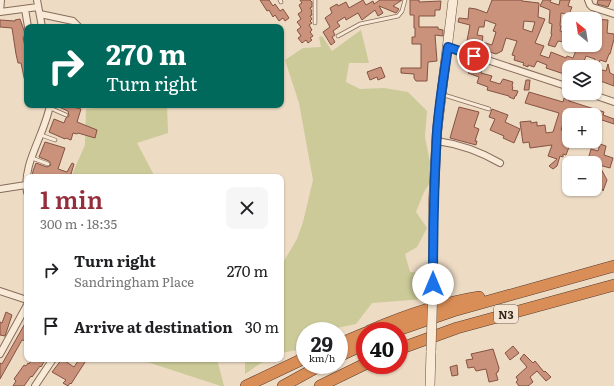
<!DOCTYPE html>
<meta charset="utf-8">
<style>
:root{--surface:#fff;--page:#f6f6f6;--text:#202124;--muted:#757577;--accent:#942d3c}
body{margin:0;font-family:Literata,serif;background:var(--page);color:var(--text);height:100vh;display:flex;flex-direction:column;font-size:15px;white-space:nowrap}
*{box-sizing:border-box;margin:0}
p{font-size:13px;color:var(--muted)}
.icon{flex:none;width:22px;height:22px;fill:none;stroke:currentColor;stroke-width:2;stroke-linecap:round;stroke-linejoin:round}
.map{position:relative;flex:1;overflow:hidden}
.sheet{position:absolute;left:24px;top:174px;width:260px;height:188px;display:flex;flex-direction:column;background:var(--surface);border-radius:8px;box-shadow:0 1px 3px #0004}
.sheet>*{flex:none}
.guide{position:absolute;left:24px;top:24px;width:260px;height:84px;border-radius:8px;box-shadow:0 1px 3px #0004;background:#00695c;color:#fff;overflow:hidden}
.needle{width:26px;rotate:330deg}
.fabs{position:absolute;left:562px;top:12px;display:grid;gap:8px}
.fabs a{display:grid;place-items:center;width:40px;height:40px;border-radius:8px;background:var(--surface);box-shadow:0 1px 3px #0004;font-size:20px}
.speed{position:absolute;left:296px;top:322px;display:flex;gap:8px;font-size:20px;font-weight:700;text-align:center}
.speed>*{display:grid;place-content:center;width:52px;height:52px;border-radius:50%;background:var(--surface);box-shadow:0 1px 3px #0004;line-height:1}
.speed small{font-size:10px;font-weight:400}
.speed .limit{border:6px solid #d22;background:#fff;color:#111}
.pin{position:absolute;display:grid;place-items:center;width:34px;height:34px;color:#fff;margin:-17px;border:2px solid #fff;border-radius:50%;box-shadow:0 1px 4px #0007}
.me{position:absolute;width:44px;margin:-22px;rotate:0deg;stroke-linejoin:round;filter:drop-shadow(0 0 3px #0008)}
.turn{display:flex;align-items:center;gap:14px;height:84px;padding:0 16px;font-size:18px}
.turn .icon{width:52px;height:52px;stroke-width:2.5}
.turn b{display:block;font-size:28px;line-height:34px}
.round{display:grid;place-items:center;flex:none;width:42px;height:42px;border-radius:8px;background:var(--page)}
.headline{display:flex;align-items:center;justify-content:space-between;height:68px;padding:0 16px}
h1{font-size:24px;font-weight:600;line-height:30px;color:var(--accent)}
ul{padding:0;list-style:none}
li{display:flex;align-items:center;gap:12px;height:56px;padding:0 16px}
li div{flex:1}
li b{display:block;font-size:15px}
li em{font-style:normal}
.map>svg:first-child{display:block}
</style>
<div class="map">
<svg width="614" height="386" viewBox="0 0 614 386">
<rect width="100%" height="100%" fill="#eddbc4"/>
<path fill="#cbca98" d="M361 30 369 63H349L346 82 360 89 384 88 408 92 427 111 425 137 433 178 424 192 416 212 427 228 417 247 405 254 410 272 433 274 424 299 372 303 356 324 321 331H305V336L297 350 281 353V266L297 239 303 222 313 180 299 103 285 60 303 48 321 47 319 37 322 36 332 51Z
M119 105H167L168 133 137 143 155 177H71L85 145 86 109Z
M138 359H217L224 386H221Z
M245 359H267L245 374Z"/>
<path fill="#ca917b" stroke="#855342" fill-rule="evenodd" d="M260 0H269L273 6 275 4 280 11 283 9 289 18 285 21 283 18 279 21 275 15 273 17 269 10 267 11Z
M300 0H310L312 2V7L310 8 312 11 311 12 312 15 310 16 312 19 310 21 312 23 309 25 312 30 310 32 313 36 310 38 312 40 308 43 306 40 302 43 298 38 301 36 297 30 301 27 297 22 301 19 298 14 302 11 299 5 302 3Z
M363 0 366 5 373 1 374 4 380 0H402L393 6 399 9 396 13 379 6 383 13 378 16 375 10 362 20 358 13 346 20 345 17 337 22 340 26 333 31 335 35 332 37 335 42 331 45 323 32 330 27 325 18 332 13 330 8 337 4 338 6 346 2 349 8Z
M410 0H419V2L441 1 440 10H435V16H419V27H438V29L443 30V36L435 35 437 61 428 62 427 81H416L414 78V74L401 73V68H421V44H412V37H415V28H414V15H410Z
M492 0H522V1L539 3 538 17 545 19 535 43 544 46 540 55 549 58 551 52 566 58 567 56 573 58 578 45H595V19L608 20 607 33 614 34V39L610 54H609L606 62 600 60 598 67H593L595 59 586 56 582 67H569V78L563 77 564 74 546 68 547 65 537 61 534 67 528 65V67L523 65 524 63 514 60 515 56 512 55 517 41 506 38 502 51 496 54 483 50 482 54 476 51V49L466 46 470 25 458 22 459 18 468 19 469 8 476 9 487 13ZM485 20 496 24 493 31 496 32 492 45 482 42 483 36 477 35 479 27H484ZM524 21 535 22 532 32 523 29Z
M543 0H551L550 2 559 5 560 0H570L568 6 572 7 570 12 569 15 561 13 560 26H561L560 31 569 33V43L558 41 555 47 548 45 552 34H551L552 24 549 23 550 10 540 6Z
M598 0H611L608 7 597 4Z
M20 19 26 36 23 37 25 47H27V82H25L21 63H18L16 54 12 28 0 27V20L15 21V20Z
M472 63 483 67 481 73 492 76 490 81 500 84 503 79 513 82 512 86 513 87 512 90 518 91 516 96H515L514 99 509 97V96L487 90 488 87 477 83 479 77 468 73 469 71 467 70 469 65 471 66Z
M608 64 610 73 614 75V86L595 79V68L606 71Z
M381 67 385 77 378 80 377 77 370 80 367 72Z
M526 80H530L529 90H524Z
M529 92 563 102 564 98 569 100V101L604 112 603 115 614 119V124L602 120 601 122 595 120V115H569V119L565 118 561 130 569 132 566 142 569 144V147L566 155 563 154V157L560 156 557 166 553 169 549 166 557 159 548 156 552 145 530 148 529 142 523 143 520 122 531 121V123L537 122V126L545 125 546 133 553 132 559 113 525 103Z
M54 105H65L81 109 77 122 97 130 95 138 78 133 77 134 73 133 71 140 66 138 65 139 49 132 54 119 64 123 66 118 69 116 68 111Z
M459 107 479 112 474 127 479 129 475 141H477L476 145 450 138Z
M492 109 508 115 505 122 520 129 514 143 503 138 504 136 490 130 495 119 489 117Z
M45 142 65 148 58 169 67 172 72 163 74 164 71 174 78 177H32L33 171 36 163 47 167 51 165 49 161 39 157Z
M600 144 606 146 604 155 613 158 610 168 599 165 607 180 603 191 595 174V163H587L591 149 598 151Z
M6 312 12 315 5 336 0 335V322L2 323Z
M27 320V341L22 340 0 379V363L2 364Z
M513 346 519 353 510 360 505 353Z
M493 349 499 368 498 372 496 373 498 380 489 382 486 369 476 371 474 367 468 368 466 360 473 359 471 354Z
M524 354 533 363 535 361 544 372 545 371 551 377 546 381 537 371 530 377 533 382 528 386H519L516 382 518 380 516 377 527 367 520 359Z
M32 359H41L44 362 41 367 40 366 32 377 31 376 24 386H13L16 381 14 379 24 365 26 366 28 363 29 364Z
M62 359 74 367 78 361 76 359H87L71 384 70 383 68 386 63 383 66 380 52 372Z
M457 365 458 375 452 376 450 367Z"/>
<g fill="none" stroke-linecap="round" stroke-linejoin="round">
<g stroke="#876c5b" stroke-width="4.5">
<path id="lane" d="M280 0 281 2
M315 0V23
M338 36 360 24 398 16 402 11 405 0
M444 95 489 109
M50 108 66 115
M41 135 55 140
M32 158 48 164"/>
</g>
<g stroke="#876c5b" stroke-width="8">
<path id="street" d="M37 0 42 27
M588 0 590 5 592 7 614 14
M25 9 28 27
M0 12 38 7
M0 12 1 0
M40 14 73 21 79 27
M448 47 569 87
M588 93 614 102
M437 141C459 144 481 152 500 163
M0 189 26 185
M27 192C22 164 45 134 50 105
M0 291 27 300
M0 354 27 305
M35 386 53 359"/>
</g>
<g stroke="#694e3e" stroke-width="10">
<path id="secondary" d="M433 284V209L437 131 453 0
M430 386 431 351"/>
</g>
<g stroke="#553b2f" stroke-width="12">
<path id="highway" d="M369 331C404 316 441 303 479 297
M395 331 453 311 614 266
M339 344 365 333
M399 349 457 328 614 285
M339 356 365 344
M246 386 305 358
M283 386 321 365
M320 386 365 364"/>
</g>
<use href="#lane" stroke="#f8ead7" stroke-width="3"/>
<use href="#street" stroke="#f8ead7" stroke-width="6"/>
<use href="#secondary" stroke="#f8ead7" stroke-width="9"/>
<use href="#highway" stroke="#da8e57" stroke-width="11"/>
<g stroke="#694e3e" stroke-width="10" stroke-linecap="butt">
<path id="secondary-bridge" d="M431 351 433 284"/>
</g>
<use href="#secondary-bridge" stroke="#f8ead7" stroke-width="9"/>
</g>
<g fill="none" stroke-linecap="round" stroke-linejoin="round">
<g stroke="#114b97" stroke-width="10">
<path id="route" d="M433 284C433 233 434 182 437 132 439 104 444 75 448 47L474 56"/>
</g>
<use href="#route" stroke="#1a73e8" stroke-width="7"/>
</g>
<g text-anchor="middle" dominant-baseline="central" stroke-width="4" stroke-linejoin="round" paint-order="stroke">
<rect fill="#f4e6d3" stroke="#706055" stroke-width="1" x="494" y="305" width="24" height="18" rx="3"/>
<g font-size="11" font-weight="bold" fill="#37271f">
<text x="506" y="314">N3</text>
</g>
</g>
</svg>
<div class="fabs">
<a><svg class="needle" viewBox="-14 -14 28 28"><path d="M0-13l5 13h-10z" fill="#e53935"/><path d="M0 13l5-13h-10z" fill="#757577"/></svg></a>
<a><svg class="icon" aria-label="layers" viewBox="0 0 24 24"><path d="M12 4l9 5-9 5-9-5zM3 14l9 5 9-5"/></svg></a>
<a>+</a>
<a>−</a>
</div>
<div class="speed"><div>29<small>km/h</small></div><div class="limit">40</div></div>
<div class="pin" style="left:474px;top:56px;background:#d93025"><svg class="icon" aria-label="arrive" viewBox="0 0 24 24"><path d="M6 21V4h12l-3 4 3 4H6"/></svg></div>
<svg class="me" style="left:433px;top:284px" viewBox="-20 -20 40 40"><circle r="19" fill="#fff"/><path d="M0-13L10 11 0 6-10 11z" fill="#1a73e8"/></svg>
<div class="guide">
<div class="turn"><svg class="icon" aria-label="right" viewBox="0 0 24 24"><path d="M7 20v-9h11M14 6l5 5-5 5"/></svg><div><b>270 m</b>Turn right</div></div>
</div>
<section class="sheet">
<div class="headline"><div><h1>1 min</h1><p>300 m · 18:35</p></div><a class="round"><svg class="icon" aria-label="close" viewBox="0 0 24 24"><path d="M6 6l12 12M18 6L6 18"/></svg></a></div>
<ul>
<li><svg class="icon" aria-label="right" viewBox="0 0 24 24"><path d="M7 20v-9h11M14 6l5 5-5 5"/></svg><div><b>Turn right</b><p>Sandringham Place</p></div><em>270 m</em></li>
<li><svg class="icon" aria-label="arrive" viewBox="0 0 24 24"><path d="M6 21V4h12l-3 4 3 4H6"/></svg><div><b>Arrive at destination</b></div><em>30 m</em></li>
</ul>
</section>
</div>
